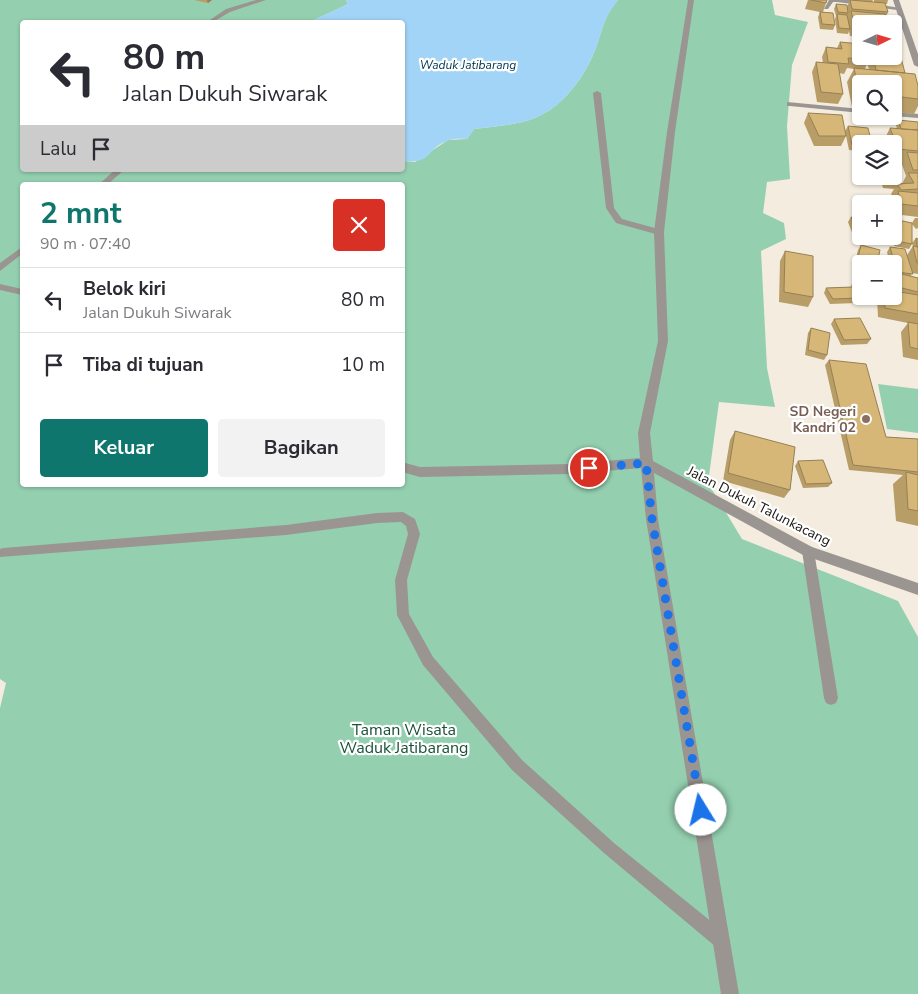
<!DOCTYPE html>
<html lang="id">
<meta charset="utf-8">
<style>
:root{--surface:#fff;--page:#f2f2f3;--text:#2b2b33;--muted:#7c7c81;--line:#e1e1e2;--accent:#0f766e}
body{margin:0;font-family:"Nunito Sans",sans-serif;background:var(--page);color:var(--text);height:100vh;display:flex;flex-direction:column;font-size:19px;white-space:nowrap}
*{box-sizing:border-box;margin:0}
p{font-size:16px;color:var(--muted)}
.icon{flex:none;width:28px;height:28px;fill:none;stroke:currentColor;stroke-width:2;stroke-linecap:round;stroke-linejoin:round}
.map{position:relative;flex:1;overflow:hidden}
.panel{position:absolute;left:20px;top:182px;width:385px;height:305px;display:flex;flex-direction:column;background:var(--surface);border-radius:5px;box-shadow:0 1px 4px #0004}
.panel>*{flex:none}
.top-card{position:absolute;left:20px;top:20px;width:385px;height:152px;border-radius:5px;box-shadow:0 1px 4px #0004;background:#fff;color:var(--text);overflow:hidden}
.needle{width:32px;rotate:85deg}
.controls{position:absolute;left:852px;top:15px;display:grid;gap:10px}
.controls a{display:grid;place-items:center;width:50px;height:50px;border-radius:5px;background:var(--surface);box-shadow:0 1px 4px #0004;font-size:25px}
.pin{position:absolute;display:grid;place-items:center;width:42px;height:42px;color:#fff;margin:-21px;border:2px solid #fff;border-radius:50%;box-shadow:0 1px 5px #0007}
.me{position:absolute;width:55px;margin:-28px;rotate:351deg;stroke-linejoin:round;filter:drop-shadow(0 0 4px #0008)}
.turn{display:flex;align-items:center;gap:18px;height:105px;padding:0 20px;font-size:22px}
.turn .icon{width:65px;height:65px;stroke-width:2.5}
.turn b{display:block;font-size:35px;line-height:42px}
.then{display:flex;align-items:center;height:48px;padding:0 20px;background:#0003;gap:10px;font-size:19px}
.round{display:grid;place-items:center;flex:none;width:52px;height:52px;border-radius:5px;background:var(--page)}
.overview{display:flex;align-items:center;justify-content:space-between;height:85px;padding:0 20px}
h1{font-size:30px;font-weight:700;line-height:38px;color:var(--accent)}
.button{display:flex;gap:10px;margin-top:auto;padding:10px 20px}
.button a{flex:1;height:58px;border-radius:5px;background:var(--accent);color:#fff;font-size:20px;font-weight:700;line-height:58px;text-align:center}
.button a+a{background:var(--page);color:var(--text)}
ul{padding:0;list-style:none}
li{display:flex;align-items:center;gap:15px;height:65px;padding:0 20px;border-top:1px solid var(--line)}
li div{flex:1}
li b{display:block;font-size:19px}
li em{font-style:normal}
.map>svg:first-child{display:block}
</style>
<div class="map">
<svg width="918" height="994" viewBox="0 0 918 994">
<rect width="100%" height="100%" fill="#f3ecdf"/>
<path fill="#94d0b0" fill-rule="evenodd" d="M0 0H346L348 4 310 22H22V170H402L403 161 415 162 448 140 467 139 474 129C494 126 524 125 541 115 564 104 583 78 593 55 603 33 601 20 618 0H772L775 15 808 22 792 65 787 126 790 179 767 182 763 213 784 223 786 239 761 251 767 368 775 407 719 402 708 483 742 539 898 601 918 637V994H0V708L6 683 0 679ZM22 185H402V485H22Z
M878 384 918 389V433L887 429Z"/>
<path fill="#a2d4f7" d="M346 0H618C601 21 603 33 593 55 583 78 564 104 541 115 524 125 494 126 474 129L467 139C461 139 453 138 447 141 425 149 434 164 403 161L402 22H310L348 4Z"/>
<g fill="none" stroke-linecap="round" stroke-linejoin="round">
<path fill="#9b9592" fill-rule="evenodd" d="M256 0H266L230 12 213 22H207L226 9Z
M829 0H851L900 8 897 10 837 2H833L828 9H824Z
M597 91 601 93 614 208 622 219 662 230V234L659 235 616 223 606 208 593 93Z
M115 170H124L107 185H98Z
M22 247V254L0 271V263Z
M403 512 415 519 420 534 407 580 409 614 433 657 522 760 614 843 728 935 730 941 728 947 722 949 716 947 604 853 512 770 423 665 397 615 395 580 408 534 406 526 401 522 377 523 286 535 0 557V549L3 548 286 525 377 513Z
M808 546 812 547 814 551 838 698 836 703 831 705 826 703 824 698 802 551 804 547Z"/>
<path fill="#9b9592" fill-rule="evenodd" d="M688 0H694L675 132 664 232 668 341 650 433 653 461 812 547 918 583V595L803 555 654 473 658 519 739 994H721L646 519 641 468 570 474 420 477 402 472V462L420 467 570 464 640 458 638 433 658 341 654 232 667 132Z
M893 0H899L918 54V67L914 65Z
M787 102 861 109V113L790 106H787Z
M894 112 918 114V118L893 116Z
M0 284 22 289V295L0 290Z"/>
</g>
<path fill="#b89d67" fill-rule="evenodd" d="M194 0H212L208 3Z
M808 0H827L823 12 835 25 833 30 820 29 818 17 820 12 805 9Z
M845 0H873L872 2H874V0H888L887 4H885L888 12 886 17 861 24V37L850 36 849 31 848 34 837 33 835 19 836 16 834 9 836 4 847 7 850 0Z
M840 42 868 58 869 56H894L905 73 918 86V106L914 114 894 112V84H861V108L852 107 847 82 854 69 847 68 844 74 839 73 843 94 838 104 817 102 812 72 816 62 823 63 822 57 826 47 837 48ZM867 64 869 69H865Z
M808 113 846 136 841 146H814L804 123Z
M898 120 918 122V217L894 214V204H893L892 201 894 198 891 194 894 189 883 188 880 179 882 176H894L902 184 906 176 901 162 902 160H894V144H887L885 138 890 128 897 129 896 125Z
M848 126 861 144V151L849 150 845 131Z
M851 217 861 218V236L853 235 848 222Z
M915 218H918V228L916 229 912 224V243L916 238 918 239V274L912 273 911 276 918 278V360L903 357 901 332 908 323 878 317 877 298 878 296H894V264H890L887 252 890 247 907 255 913 246 912 244 909 249 894 246V225L898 220 912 223Z
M861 245V294L856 293 859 298 856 303 830 304 824 293 826 288 851 287 854 275 856 272 853 271 858 250Z
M785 251 813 297 808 307 779 302 780 261Z
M834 319 871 339 867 344 841 345 831 324Z
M811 328 827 355 824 360 805 355 808 333Z
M829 360 886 437 918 439V526L896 521 893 484 903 475 849 470 825 365Z
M735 431 790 490 784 498 723 481 730 440Z
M798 461 832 483 828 487 803 488 795 466Z"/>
<path fill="#968054" d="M207 0H212L208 3Z"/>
<path fill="#d6b778" stroke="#968054" d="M811 0H827L826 3Z
M850 0 885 3 888 12 852 9Z
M836 4 847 5 848 13 838 12Z
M851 11 885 14 888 24H861V27H855Z
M820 12 833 13 835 25 822 24Z
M837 14 847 15 850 29 839 28Z
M840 42 861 44V56H868L869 60 848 58 849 64 828 62 826 47 842 49Z
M894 53 900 54 905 73 876 70 873 56H894Z
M816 62 838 64 843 94 821 92Z
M854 68 915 74 918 86V99L894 96V84H861V93H859Z
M808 113 842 115 846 136H819Z
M898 120 918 122V130L901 129Z
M848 126 868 128 872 144H861V146L852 145Z
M890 128 918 130V151L898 149Z
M907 152 918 153V170H913Z
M908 173H918V189L901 190 897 184 914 183Z
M894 175H898L901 184 886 183 884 176H894Z
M898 191 918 193V206L901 204Z
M851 217 861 218V230H856Z
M898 220 912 223V244L897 241Z
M916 238 918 239V247H917Z
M861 245 880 250 877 264H861V267L856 266Z
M913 246 918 247V263H917Z
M890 247 905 249 913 274 897 272Z
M785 251 813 256V297L784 292Z
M857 270 861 271V288L853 286Z
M894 272 918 278V292L894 286Z
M853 287 859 298 833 299 826 288Z
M894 291 918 295V314L885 308 884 296H894Z
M860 318 871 339 844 340 834 319Z
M908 322 918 324V349L910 347Z
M811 328 830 333 827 355 808 350Z
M829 360 866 364 886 437 918 439V472L853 465Z
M735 431 795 447 790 490 728 473Z
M823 460 832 483 806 484 798 461Z
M906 472 918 475V511L908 509Z"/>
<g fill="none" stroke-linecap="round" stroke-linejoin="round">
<path stroke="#1a73e8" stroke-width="9" stroke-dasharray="0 16.2" d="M589 468 646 463 652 519 701 810"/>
</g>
<circle fill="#8d6e63" stroke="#fff" stroke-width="2" cx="866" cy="419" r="5"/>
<g text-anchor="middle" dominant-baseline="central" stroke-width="4.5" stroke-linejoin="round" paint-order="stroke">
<g font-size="12" font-style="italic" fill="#003551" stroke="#fff">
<text x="468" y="65">Waduk Jatibarang</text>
</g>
<g font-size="14" font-weight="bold" fill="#785e54" stroke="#fff" text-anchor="end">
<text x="856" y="411">SD Negeri<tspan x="856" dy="16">Kandri 02</tspan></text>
</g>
<g font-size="14" fill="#171410" stroke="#fff">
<text transform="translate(759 506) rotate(27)">Jalan Dukuh Talunkacang</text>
</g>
<g font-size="16" fill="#1a5138" stroke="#fff">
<text x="404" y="730">Taman Wisata<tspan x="404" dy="18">Waduk Jatibarang</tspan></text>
</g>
</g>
</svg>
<div class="controls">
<a><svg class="needle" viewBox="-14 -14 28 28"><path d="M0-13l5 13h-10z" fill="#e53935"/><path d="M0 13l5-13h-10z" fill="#7c7c81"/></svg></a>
<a><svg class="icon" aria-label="search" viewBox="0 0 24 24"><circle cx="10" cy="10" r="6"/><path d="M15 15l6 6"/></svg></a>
<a><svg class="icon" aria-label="layers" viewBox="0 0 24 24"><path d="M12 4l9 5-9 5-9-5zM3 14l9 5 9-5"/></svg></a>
<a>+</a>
<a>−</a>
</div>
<div class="pin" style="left:589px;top:468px;background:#d93025"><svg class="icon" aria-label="arrive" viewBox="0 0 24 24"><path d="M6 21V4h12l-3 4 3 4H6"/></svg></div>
<svg class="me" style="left:701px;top:810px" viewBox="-20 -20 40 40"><circle r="19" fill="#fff"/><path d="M0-13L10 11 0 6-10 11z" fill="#1a73e8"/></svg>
<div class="top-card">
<div class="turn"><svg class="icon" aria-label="left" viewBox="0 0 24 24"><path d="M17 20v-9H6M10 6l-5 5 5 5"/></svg><div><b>80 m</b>Jalan Dukuh Siwarak</div></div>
<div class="then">Lalu<svg class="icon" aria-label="arrive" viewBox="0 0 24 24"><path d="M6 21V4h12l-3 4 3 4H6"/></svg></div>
</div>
<section class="panel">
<div class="overview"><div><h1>2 mnt</h1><p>90 m · 07:40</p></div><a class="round" style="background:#d93025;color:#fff"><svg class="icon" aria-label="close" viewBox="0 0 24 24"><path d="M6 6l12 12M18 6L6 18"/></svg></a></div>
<ul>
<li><svg class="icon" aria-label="left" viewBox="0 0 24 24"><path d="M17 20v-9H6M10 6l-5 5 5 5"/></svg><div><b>Belok kiri</b><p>Jalan Dukuh Siwarak</p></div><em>80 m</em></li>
<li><svg class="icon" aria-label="arrive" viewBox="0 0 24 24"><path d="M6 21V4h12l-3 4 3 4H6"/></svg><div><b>Tiba di tujuan</b></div><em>10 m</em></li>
</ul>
<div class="button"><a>Keluar</a><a>Bagikan</a></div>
</section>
</div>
